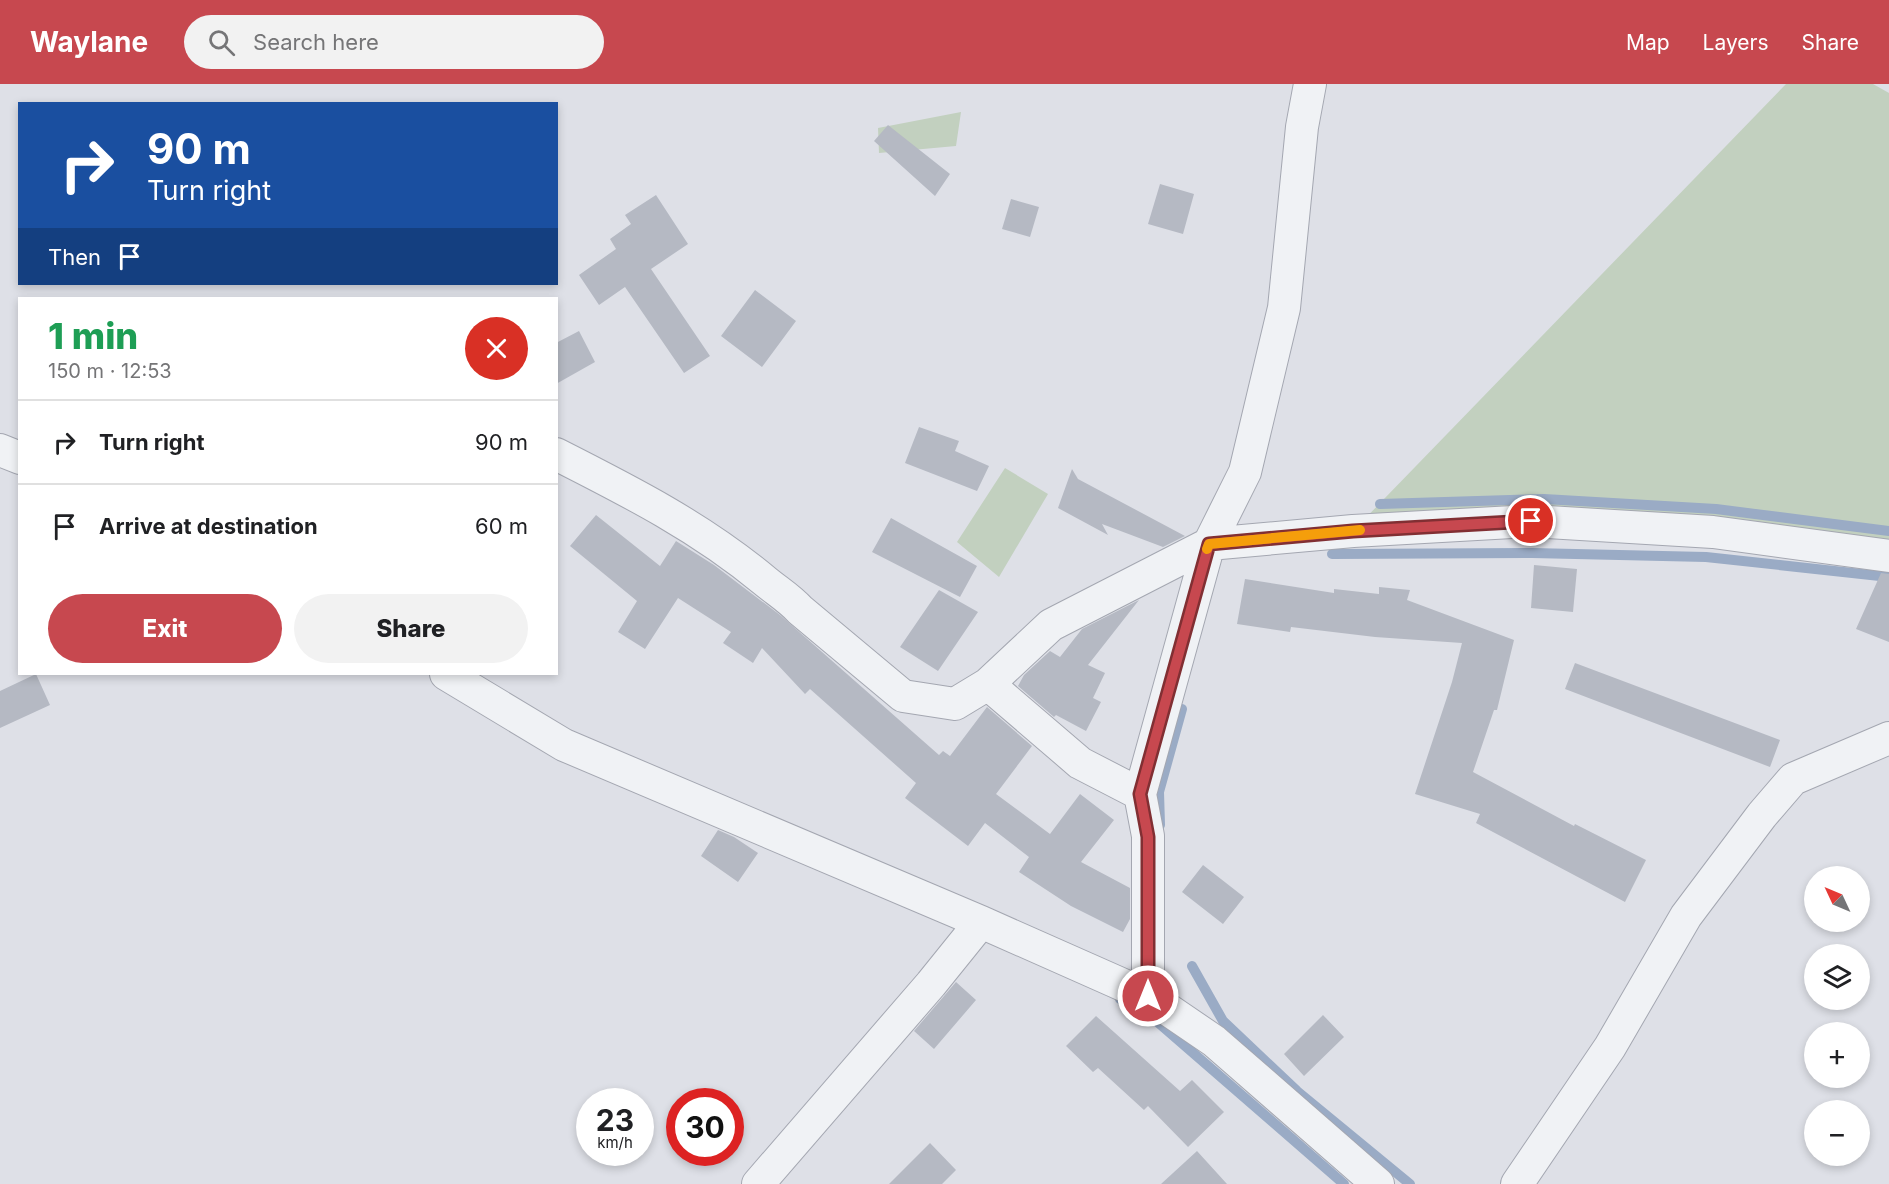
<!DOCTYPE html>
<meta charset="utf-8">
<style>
:root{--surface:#fff;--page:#f2f2f2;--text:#202124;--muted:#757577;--line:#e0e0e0;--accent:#c7484f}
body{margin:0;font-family:Inter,sans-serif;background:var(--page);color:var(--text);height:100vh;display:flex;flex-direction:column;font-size:22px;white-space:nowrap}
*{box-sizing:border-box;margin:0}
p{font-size:20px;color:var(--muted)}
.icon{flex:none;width:33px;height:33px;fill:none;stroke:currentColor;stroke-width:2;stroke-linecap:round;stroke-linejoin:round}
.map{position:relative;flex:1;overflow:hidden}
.side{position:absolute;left:18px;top:213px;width:540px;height:378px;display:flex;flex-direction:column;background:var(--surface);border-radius:0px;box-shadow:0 3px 9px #0003}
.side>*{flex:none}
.top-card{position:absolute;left:18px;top:18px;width:540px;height:183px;border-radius:0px;box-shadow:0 3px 9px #0003;background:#1a4fa0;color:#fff;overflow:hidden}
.needle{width:39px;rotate:314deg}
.controls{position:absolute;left:1804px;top:782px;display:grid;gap:12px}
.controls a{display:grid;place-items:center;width:66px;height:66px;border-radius:50%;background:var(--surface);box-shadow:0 3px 9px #0003;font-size:30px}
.speed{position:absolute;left:576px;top:1004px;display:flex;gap:12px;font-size:30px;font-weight:700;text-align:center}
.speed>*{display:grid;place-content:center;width:78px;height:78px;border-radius:50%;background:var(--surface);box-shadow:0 3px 9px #0003;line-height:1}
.speed small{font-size:15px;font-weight:400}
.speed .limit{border:9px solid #d22;background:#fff;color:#111}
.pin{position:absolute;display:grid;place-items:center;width:51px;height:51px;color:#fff;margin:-26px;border:3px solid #fff;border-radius:50%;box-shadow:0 2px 6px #0007}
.me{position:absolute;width:66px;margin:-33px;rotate:0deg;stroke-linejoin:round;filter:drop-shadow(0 0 4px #0008)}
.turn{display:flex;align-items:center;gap:21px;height:126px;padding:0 30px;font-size:27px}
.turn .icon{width:78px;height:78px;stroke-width:2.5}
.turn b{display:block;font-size:42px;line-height:51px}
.then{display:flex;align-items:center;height:57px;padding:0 30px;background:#0003;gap:12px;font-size:22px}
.round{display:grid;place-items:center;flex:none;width:63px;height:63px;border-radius:32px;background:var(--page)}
.summary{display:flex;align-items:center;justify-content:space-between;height:102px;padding:0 30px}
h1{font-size:36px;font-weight:800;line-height:45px;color:#1e9e55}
.cta{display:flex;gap:12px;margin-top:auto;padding:12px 30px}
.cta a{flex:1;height:69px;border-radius:36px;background:var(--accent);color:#fff;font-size:24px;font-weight:800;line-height:69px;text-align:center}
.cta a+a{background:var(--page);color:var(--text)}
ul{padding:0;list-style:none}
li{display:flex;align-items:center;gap:18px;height:84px;padding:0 30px;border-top:2px solid var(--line)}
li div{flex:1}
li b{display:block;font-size:22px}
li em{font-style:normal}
header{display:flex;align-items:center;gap:36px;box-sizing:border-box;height:84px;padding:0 30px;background:var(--accent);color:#fff}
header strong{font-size:28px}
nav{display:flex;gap:33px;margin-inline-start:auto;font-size:21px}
.search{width:420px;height:54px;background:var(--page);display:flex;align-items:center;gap:15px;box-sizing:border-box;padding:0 21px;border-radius:33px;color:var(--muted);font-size:22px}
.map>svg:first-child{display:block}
</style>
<header>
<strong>Waylane</strong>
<div class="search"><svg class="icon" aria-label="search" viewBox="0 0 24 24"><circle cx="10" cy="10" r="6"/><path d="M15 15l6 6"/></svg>Search here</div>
<nav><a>Map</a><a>Layers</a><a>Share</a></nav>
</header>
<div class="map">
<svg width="1889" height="1100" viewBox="0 0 1889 1100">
<rect width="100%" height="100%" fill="#dee0e7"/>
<path fill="#c2d0bf" d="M1786 0H1873L1889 9V473L1708 448 1353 447Z
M961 28 956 62 879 69 878 44Z
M1005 384 1048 410 999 493 957 458Z"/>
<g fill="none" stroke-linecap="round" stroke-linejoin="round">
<path stroke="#9aabc5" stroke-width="10" d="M1380 420 1544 415 1716 425 1889 447
M1332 470 1532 469 1706 473 1889 493
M1160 741 1159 708 1182 625
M1192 882 1223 937 1297 1007 1410 1100
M1120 915 1154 935 1344 1100"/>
</g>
<path fill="#b5b9c3" d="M888 41 950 90 935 112 874 57Z
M1160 100 1194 110 1183 150 1148 140Z
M656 111 688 160 651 185 710 272 684 289 625 203 599 221 579 191 616 165 610 155 631 140 625 131Z
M1011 115 1039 123 1030 153 1002 145Z
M755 206 796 237 762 283 721 252Z
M579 247 595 278 556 300V259Z
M919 343 959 357 955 367 989 382 977 407 905 379Z
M1072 385 1078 395 1185 452 1163 463 1102 440 1108 451 1058 424Z
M596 431 660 482 676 457 714 481 780 531 939 671 943 667 950 672 987 623 1032 662 996 710 1050 750 1080 710 1114 736 1081 778 1130 804V835L1123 848 1071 822 1019 788 1029 773 985 739 968 762 905 714 916 699 810 605 805 610 762 564 753 579 723 559 731 548 678 514 645 565 618 548 637 517 570 462Z
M891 434 977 482 960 513 872 468Z
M1534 481 1577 485 1573 528 1531 524Z
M1881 489 1889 490V558L1856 545Z
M1245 495 1334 509V505L1379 510V503L1410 506 1407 516 1514 556 1497 626H1494L1473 688 1574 742 1575 740 1646 776 1625 818 1476 739 1480 730 1415 710 1452 598 1462 559 1375 553 1291 543 1290 548 1237 540Z
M939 506 978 528 938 587 900 563Z
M1139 516 1088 581 1105 589 1093 614 1101 618 1086 647 1056 631 1054 633 1018 602 1024 591 1050 567 1060 573 1082 545Z
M1575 579 1780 656 1770 683 1565 605Z
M36 590 50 621 0 644V607Z
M718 746 734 753 758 769 738 798 701 772Z
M1203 781 1244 813 1223 840 1182 808Z
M956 898 976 916 934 965 914 947Z
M1323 931 1344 953 1304 992 1284 970Z
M1096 932 1180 1007 1192 996 1224 1028 1188 1063 1148 1022 1144 1026 1098 984 1093 988 1066 962Z
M930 1059 956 1086 942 1100H889Z
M1197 1067 1227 1100H1161Z"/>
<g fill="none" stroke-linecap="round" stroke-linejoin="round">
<g stroke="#a4a7b1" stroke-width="34">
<path id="street" d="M0 366 20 374
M556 370C631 408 700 443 765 497 777 507 789 514 800 526L903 612 955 620 988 600
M446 590 564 661 981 838 1148 912 1214 957 1378 1100
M1140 710 1080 679 988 600 1051 541 1209 460 1353 447 1531 437 1713 448 1889 472
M1148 912V752L1140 710 1209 460 1245 388 1284 224 1302 43 1310 0
M758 1100 931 900 981 838
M1517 1100 1610 963 1686 832 1762 731 1793 695 1889 654"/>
</g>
<use href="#street" stroke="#f0f2f5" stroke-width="32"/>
</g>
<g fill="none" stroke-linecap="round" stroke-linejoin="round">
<g stroke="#812f33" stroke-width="15">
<path id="route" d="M1148 912V753L1140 710 1209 460 1353 447 1531 437"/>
</g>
<use href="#route" stroke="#c7484f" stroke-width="10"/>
<path stroke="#f59e0b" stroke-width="10" d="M1207 465 1209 460 1360 446"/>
</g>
</svg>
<div class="controls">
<a><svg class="needle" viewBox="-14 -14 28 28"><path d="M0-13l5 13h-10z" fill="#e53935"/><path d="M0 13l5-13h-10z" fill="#757577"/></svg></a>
<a><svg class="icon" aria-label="layers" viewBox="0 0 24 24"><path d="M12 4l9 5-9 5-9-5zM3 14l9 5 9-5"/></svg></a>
<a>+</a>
<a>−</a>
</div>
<div class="speed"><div>23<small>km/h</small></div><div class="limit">30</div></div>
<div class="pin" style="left:1531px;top:437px;background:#d93025"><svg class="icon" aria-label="arrive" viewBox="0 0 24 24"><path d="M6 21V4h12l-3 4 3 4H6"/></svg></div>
<svg class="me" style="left:1148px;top:912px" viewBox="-20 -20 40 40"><circle r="17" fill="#c7484f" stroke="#fff" stroke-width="3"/><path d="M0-11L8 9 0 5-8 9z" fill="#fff"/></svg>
<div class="top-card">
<div class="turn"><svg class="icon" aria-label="right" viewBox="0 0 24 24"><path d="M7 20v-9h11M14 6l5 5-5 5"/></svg><div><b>90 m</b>Turn right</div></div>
<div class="then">Then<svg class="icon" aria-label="arrive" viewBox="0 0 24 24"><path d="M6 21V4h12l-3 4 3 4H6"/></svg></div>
</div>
<section class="side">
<div class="summary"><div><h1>1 min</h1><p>150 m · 12:53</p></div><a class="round" style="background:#d93025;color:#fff"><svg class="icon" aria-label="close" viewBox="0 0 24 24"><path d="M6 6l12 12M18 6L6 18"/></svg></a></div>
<ul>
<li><svg class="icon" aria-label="right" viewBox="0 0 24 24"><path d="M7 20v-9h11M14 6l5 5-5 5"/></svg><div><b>Turn right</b></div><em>90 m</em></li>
<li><svg class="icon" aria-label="arrive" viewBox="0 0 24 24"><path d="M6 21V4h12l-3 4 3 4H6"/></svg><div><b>Arrive at destination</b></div><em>60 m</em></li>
</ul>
<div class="cta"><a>Exit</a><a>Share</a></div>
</section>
</div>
